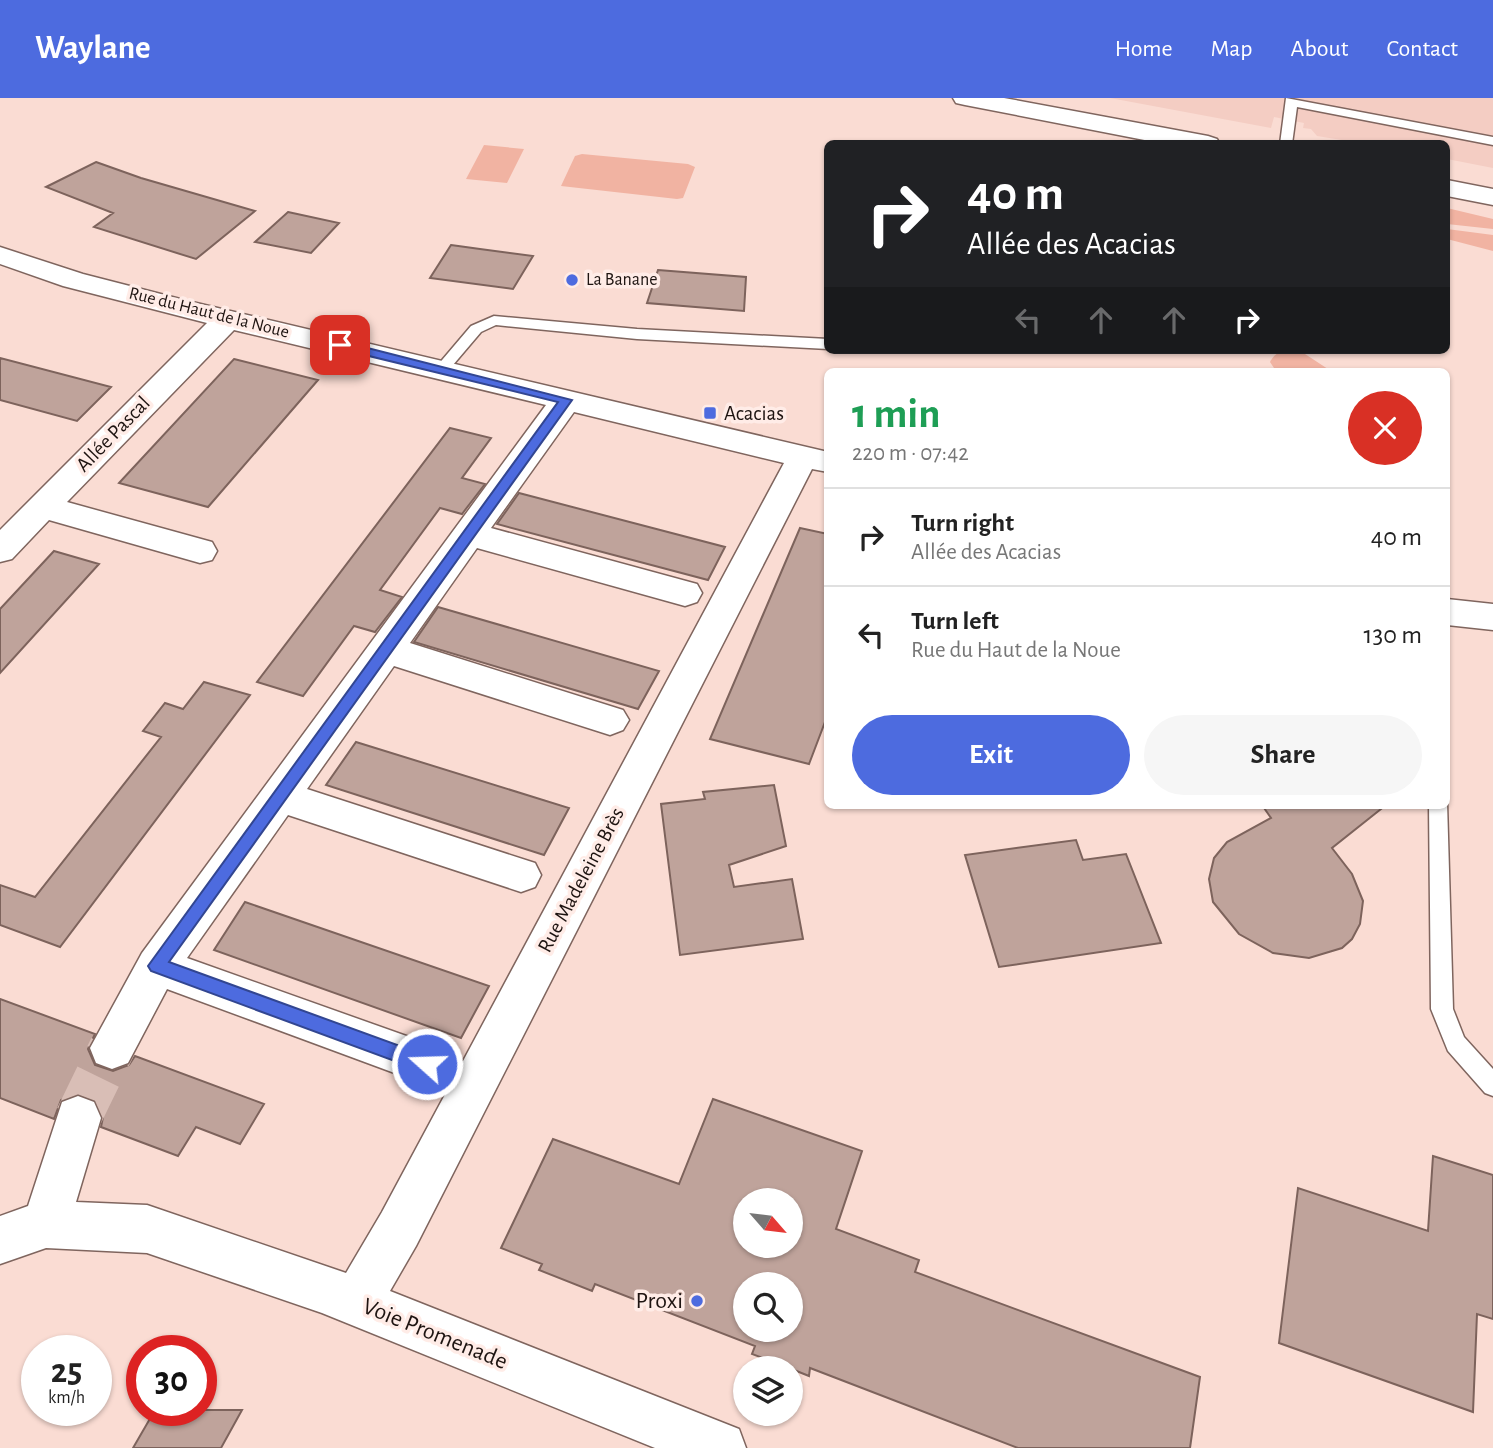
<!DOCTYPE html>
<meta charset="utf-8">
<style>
:root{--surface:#fff;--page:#f6f6f6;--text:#222;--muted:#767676;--line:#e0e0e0;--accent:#4d6bdf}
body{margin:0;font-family:"Alegreya Sans",sans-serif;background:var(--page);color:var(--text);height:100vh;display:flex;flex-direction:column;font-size:26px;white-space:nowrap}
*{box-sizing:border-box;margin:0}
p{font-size:23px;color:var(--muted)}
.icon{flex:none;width:38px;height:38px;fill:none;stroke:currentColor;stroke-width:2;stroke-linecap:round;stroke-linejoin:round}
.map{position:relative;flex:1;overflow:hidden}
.panel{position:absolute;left:824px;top:270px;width:626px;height:441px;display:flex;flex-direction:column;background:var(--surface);border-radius:10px;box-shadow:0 2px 5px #0004}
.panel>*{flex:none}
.guide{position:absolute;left:824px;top:42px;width:626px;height:214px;border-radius:10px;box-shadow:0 2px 5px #0004;background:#202124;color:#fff;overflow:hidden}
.needle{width:46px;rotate:118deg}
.buttons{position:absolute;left:733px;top:1090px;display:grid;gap:14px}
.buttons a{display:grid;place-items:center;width:70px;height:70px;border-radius:50%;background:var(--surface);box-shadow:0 2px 5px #0004;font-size:35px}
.speed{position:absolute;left:21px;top:1237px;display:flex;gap:14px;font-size:35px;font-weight:700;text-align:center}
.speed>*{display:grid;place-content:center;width:91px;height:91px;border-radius:50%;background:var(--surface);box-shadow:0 2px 5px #0004;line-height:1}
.speed small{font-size:18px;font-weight:400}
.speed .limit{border:10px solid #d22;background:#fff;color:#111}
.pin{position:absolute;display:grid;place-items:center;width:60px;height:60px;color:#fff;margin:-30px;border-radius:14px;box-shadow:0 4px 10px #0006}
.me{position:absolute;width:77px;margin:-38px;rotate:290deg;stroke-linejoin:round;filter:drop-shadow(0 0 5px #0008)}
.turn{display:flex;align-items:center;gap:24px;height:147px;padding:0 28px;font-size:32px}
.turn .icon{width:91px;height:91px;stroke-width:2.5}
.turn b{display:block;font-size:49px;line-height:60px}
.lanes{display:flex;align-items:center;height:66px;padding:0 28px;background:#0003;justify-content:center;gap:35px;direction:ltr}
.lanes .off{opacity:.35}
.round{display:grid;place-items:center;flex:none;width:74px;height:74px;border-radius:37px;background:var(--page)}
.overview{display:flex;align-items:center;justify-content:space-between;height:119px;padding:0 28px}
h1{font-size:42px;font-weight:700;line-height:52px;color:#1e9e55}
.cta{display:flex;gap:14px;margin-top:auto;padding:14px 28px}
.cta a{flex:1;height:80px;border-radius:42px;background:var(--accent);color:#fff;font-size:28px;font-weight:700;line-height:80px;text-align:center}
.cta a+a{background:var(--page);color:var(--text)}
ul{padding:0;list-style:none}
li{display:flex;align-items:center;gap:21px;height:98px;padding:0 28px;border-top:2px solid var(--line)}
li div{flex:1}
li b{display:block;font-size:26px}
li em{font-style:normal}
header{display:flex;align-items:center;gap:42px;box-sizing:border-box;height:98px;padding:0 35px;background:var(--accent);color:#fff}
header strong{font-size:33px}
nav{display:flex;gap:38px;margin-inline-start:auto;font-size:24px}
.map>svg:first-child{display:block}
</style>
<header>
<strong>Waylane</strong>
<nav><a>Home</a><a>Map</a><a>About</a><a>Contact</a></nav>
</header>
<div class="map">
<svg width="1493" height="1350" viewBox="0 0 1493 1350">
<rect width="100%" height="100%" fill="#fadcd3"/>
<path fill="#f4cdc3" d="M1110 0H1493V70L1447 61V46L1360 45 1317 38 1311 31 1303 30 1304 25 1274 19 1271 30Z"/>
<path fill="#f1b3a2" d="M484 47 524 51 507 85 466 81Z
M582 56 688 66 695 69 683 100 677 101 561 88 575 58Z
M1447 110 1493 121V131L1447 126Z
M1447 131 1493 137V153L1447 141Z
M1293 252 1305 256 1331 273H1276L1270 264C1275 254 1282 253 1293 252Z"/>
<path fill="#bfa39b" stroke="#7d635c" stroke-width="2" fill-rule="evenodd" d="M96 64 141 80 255 113 196 161 94 129 113 115 46 89Z
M288 114 339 125 311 155 255 144Z
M451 147 480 151 533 158 513 191 430 180Z
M658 172 746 179 744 213 647 205Z
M0 260 111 289 77 323 0 302Z
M234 261 318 282 208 409 119 385Z
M450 330 491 340 462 380 485 386 462 416 440 410 380 492 402 499 375 534 354 528 303 598 257 584Z
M519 395 725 449 708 482 497 426Z
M800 430 828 436V616L809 666 710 641Z
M54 453 99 466 0 575V511Z
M438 509 659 573 638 611 414 544Z
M204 584 250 597 60 849 0 827V787L35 799 161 639 143 633 165 605 183 611Z
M356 644 569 710 544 757 326 687Z
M774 687 786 748 729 767 734 789 792 781 803 841 680 857 661 706 705 701 703 694Z
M1262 707H1386L1332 750 1352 776 1363 803 1360 826 1352 841 1342 850 1309 860 1273 855 1239 836 1213 804 1209 781 1214 760 1227 744 1271 720Z
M1076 742 1083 762 1126 756 1161 845 999 869 965 757Z
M245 804 489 888 461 940 214 852Z
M0 901 95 936 88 951 95 967 113 973 129 967 135 958 264 1006 240 1046 196 1029 178 1058 101 1029 103 1019 96 1003 79 996 61 1002 54 1021 0 1000Z
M713 1001 862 1053 836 1131 919 1162 915 1174 1200 1279 1190 1350H1018L810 1270 809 1278 789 1270 752 1256 755 1248 595 1186 592 1193 539 1172 542 1166 501 1150 553 1041 679 1086ZM746 1102H791V1148H746ZM746 1186H791V1232H746Z
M1433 1058 1493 1077V1221L1477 1216 1473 1314 1279 1245 1298 1090 1428 1133Z
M155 1312H242L221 1350H133Z"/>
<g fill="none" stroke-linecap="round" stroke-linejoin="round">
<path stroke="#d9beb6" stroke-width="46" stroke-dasharray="46 23" stroke-linecap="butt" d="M78 1020 112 950"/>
<g stroke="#7f655e" stroke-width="3">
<path id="service" d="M1286 0 1493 39V47L1297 9 1292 46H1280Z
M494 218 637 231 828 241V251L637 241 496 227 481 234 447 274H437V268L471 228Z
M1447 704 1453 911 1464 939 1493 971V998L1485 995 1448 953 1431 911 1429 707H1447Z"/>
</g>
<g stroke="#7f655e" stroke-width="3">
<path id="minor" d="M0 149 83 176 188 203 828 354V374L812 371 416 1148 390 1193 739 1331 746 1350H655L322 1215 147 1155 46 1150 0 1166V1118L28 1108 62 1004 78 998 94 1004 101 1020 76 1104 147 1107 346 1175 382 1114 784 365 574 314 491 430 697 486 702 495 697 504 685 508 477 450 410 545 623 612 629 622 623 632 610 637 394 568 307 691 535 765 541 777 535 789 521 794 288 717 187 860 443 951 449 966 443 981 427 987 167 891 128 965 112 971 96 965 90 950 142 855 546 307 234 232 67 404 212 444 217 453 212 462 200 465 49 422 12 461 0 464V432L207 225 63 188 0 166Z
M1447 501 1493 506V532L1447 527Z"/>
</g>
<g stroke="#7f655e" stroke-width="3">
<path id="secondary" d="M953 0H1004L1208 38 1217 41 1220 46H1165L965 7 956 5Z
M1447 82 1493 91V107L1447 98Z"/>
</g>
<use href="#service" fill="#fff" fill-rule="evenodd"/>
<use href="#minor" fill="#fff" fill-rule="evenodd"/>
<use href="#secondary" fill="#fff" fill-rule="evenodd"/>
</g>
<path fill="#4d6bdf" stroke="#324691" stroke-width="2" d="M340 243 572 302 169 864 433 960 436 966 433 972 427 975 151 873 148 868 558 304 336 250 334 247Z"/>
<g fill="#4d6bdf" stroke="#ffece7" stroke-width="2.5">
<circle cx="572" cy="182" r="7"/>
<rect x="703" y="308" width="14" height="14" rx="3.5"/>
<circle cx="697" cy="1203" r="7"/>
</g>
<g text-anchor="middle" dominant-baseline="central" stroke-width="7" stroke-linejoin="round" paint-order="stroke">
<g font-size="18" fill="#1e1411" stroke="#ffece7" text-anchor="start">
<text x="586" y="182">La Banane</text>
</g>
<g font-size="18" fill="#1e1411" stroke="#ffece7">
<text transform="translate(209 215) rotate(14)">Rue du Haut de la Noue</text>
</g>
<g font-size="21" fill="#1e1411" stroke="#ffece7" text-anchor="start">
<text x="724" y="315">Acacias</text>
</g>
<g font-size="21" fill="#1e1411" stroke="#ffece7">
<text transform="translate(113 336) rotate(-46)">Allée Pascal</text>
<text transform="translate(581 782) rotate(-62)">Rue Madeleine Brès</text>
</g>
<g font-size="24" fill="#1e1411" stroke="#ffece7" text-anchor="end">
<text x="683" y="1203">Proxi</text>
</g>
<g font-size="24" fill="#1e1411" stroke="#ffece7">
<text transform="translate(435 1236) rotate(22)">Voie Promenade</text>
</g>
</g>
</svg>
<div class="buttons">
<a><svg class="needle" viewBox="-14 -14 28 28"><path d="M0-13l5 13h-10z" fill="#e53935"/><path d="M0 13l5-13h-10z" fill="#767676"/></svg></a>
<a><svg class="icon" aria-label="search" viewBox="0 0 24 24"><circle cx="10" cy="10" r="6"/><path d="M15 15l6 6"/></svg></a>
<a><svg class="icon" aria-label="layers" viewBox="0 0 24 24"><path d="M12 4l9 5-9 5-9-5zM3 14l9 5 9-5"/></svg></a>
</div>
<div class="speed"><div>25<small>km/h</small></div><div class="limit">30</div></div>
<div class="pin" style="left:340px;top:247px;background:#d93025"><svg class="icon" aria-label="arrive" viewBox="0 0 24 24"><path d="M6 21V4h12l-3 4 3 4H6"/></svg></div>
<svg class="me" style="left:427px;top:966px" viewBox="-20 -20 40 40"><circle r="17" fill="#4d6bdf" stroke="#fff" stroke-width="3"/><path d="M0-11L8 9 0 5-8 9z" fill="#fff"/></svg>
<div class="guide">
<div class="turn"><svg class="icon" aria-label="right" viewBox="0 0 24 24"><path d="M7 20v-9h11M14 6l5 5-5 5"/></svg><div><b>40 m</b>Allée des Acacias</div></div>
<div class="lanes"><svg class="icon off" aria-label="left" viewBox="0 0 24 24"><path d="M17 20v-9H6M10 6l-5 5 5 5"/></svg><svg class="icon off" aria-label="ahead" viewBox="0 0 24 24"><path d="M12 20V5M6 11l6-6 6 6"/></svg><svg class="icon off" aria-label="ahead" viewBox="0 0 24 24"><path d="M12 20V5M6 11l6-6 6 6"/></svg><svg class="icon" aria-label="right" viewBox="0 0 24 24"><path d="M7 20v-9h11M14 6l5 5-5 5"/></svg></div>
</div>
<section class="panel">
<div class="overview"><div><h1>1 min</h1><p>220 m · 07:42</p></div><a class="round" style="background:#d93025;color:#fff"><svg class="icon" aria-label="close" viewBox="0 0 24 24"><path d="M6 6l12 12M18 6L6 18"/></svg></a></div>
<ul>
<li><svg class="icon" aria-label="right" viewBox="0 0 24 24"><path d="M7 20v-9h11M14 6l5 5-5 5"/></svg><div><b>Turn right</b><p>Allée des Acacias</p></div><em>40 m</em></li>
<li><svg class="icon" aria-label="left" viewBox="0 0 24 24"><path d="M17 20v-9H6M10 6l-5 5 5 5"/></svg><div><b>Turn left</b><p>Rue du Haut de la Noue</p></div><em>130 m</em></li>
</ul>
<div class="cta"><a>Exit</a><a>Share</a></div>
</section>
</div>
